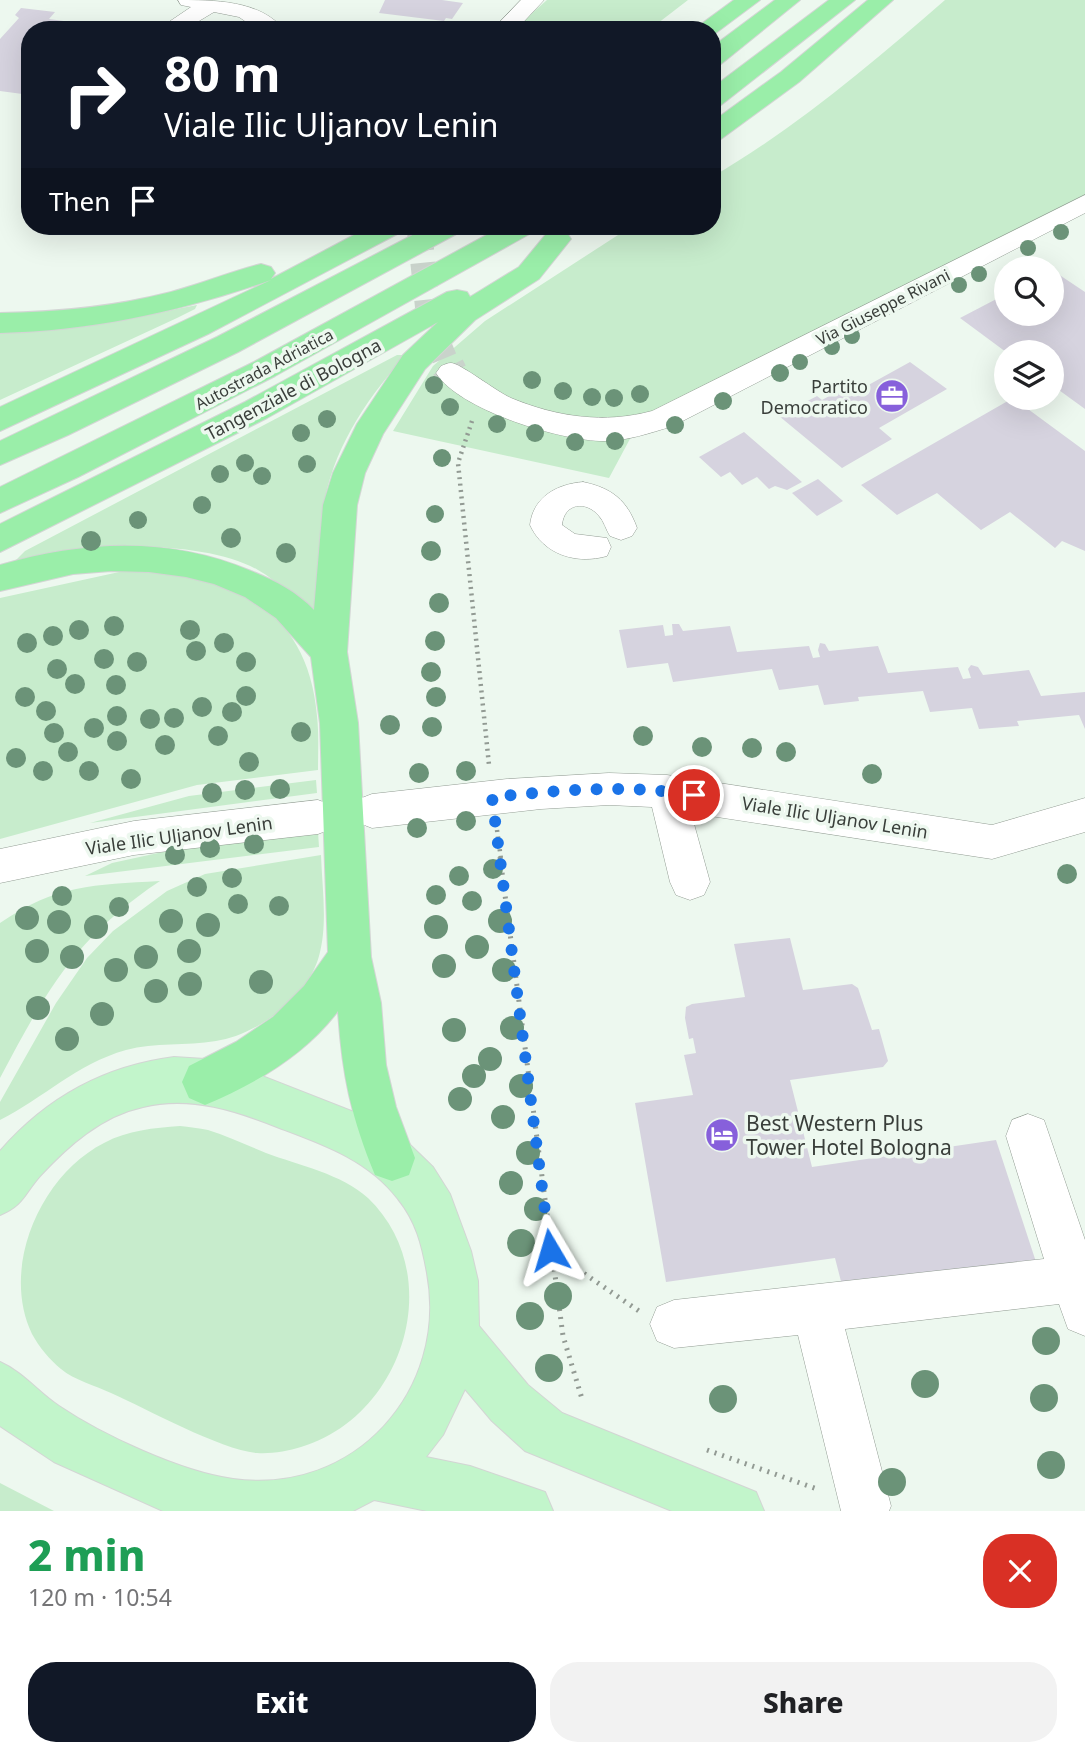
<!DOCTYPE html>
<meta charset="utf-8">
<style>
:root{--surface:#fff;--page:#f2f2f2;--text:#202124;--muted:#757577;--accent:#111827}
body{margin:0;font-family:"Noto Sans",sans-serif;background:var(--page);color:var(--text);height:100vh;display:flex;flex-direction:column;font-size:26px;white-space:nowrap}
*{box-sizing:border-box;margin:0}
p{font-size:23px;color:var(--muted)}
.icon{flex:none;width:38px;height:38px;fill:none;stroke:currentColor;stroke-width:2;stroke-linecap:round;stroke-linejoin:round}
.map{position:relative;height:1511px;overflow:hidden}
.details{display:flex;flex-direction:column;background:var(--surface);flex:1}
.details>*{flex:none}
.top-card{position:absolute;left:21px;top:21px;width:700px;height:214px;border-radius:28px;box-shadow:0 7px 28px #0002;background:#111827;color:#fff;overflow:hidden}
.tools{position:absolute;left:994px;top:256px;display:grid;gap:14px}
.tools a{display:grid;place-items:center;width:70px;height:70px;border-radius:50%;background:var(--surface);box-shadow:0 7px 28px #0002;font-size:35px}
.pin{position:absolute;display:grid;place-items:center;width:60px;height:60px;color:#fff;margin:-30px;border:4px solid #fff;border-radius:50%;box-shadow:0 2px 7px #0007}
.me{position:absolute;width:77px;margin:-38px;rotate:353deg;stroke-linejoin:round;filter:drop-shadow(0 0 5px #0008)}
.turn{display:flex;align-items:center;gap:24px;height:147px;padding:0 28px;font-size:32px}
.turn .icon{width:91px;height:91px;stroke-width:2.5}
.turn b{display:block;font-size:49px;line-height:60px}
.then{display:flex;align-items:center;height:66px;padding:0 28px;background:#0003;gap:14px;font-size:26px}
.round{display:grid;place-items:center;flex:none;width:74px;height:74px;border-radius:28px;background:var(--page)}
.head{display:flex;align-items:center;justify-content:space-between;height:119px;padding:0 28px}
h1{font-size:42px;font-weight:800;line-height:52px;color:#1e9e55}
.primary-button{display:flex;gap:14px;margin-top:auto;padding:14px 28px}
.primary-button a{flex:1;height:80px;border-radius:28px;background:var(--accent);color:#fff;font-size:28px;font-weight:800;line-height:80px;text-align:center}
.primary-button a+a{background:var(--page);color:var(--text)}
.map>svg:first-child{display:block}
</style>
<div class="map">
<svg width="1085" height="1511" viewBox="0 0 1085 1511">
<rect width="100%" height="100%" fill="#edf8ef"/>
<path fill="#c7eccc" d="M547 0H688L649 30H513Z
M945 0H1085V200L639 422 609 478 393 431 433 366 485 321 632 226H712V177C797 127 871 64 945 0Z
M197 305 195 309 177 318 0 400V331H38L89 326Z
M397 355H403L402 359C364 403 331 452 323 511 318 543 318 577 316 609 299 605 275 579 258 570 202 538 80 543 20 561L16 560 25 551Z
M133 569C230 573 308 608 317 716 319 734 318 752 318 770L197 785 0 839V598Z
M316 780 317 793 90 823 189 796Z
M318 832 319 847 85 876 112 863 181 848Z
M321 855C322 887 328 924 319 956 308 997 257 1035 216 1041 186 1046 155 1042 126 1050 76 1064 44 1098 0 1120V1102L56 1003 87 958 113 931 167 891 205 874Z
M160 881C76 937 46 991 0 1078V923C57 884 93 885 160 881Z
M180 1126C189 1127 199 1128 208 1130 227 1136 247 1145 266 1153 298 1165 342 1174 368 1198 448 1275 404 1416 301 1447 288 1451 271 1454 257 1453 221 1450 147 1409 111 1393 96 1386 74 1380 61 1369 50 1360 39 1347 32 1334 0 1267 41 1175 104 1143 128 1130 154 1128 180 1126Z
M0 1483 54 1511H0Z"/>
<path fill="#d6d3df" d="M385 0H442L463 3 452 19 446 18 444 21 379 13Z
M21 8 55 12 49 19 93 25 88 30H30V95L0 91V39L19 18 15 15Z
M1052 270 1085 292V409L1052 385V352H1006L960 318 1006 294V313H1052Z
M910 362 947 389 879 428 892 439 842 468 779 416 817 396 822 400 855 382 863 388Z
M1013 398 1085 451V551L1062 541 1055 548 1010 512 981 530 937 493 897 515 861 485Z
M744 432 802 482 787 490 775 486 769 489 757 477 742 485 730 472 721 477 699 457Z
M818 479 843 501 817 516 792 493Z
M672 624H679L683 631 730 626 737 652 809 646 813 658 820 657 818 650 820 643 825 644 829 651 878 646 888 673 958 667 963 679 971 678 968 669 971 665 978 667 983 675 1029 670 1041 696 1085 692V729L1079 715 1017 721 1019 726 979 729 972 708 930 712 923 691 858 697 859 701 824 705 818 685 779 690 772 669 673 682 668 663 627 668 619 630 663 625 665 636 673 635Z
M790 938 803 990 852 984 858 988 872 1030 879 1029 888 1061 883 1067 790 1080 812 1167 996 1140 1037 1265 845 1297 835 1258 666 1282 635 1103 693 1095 684 1055 696 1053 693 1038 689 1039 685 1018 686 1007 692 1004 745 997 734 944Z"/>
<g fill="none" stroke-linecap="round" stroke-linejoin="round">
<path stroke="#c9d3cb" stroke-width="25" stroke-dasharray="25 12" stroke-linecap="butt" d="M419 226 429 321 449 369"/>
<path stroke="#c9d3cb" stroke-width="33" stroke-dasharray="33 17" stroke-linecap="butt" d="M448 367 451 373"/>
<g stroke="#939d94" stroke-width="1">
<path id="minor" d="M178 0C213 0 261 0 284 30H258L239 17 214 12 184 30H157L191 7 181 5Z
M521 0H544L516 30H492Z
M1085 195V213L673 426C650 433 627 441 604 441 561 441 459 410 436 373L441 366C444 365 447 363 451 363 460 363 497 392 511 398 557 417 604 424 652 411Z
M583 482C612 488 627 500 637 528L632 536 621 540 610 536C606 530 604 521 599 516 586 500 564 503 562 525L575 534 607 538 611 547 607 556C576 565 543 554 530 525 533 497 557 484 583 482Z
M609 773 667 775 992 825 1085 798V832L992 859 691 813 710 882 704 895 690 900 676 895 670 882 652 807 609 805 541 809 372 828 359 823 353 811 359 799 372 794 507 779Z
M318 800 331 805 337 817 331 829 318 834 134 855 0 883V849L134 821Z
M1028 1114 1044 1120 1085 1240V1336L1068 1329 1059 1304 845 1329 891 1506 889 1511H841L798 1335 674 1348 657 1341 650 1324 657 1307 674 1300 1044 1259 1006 1136 1012 1120Z"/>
</g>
<g stroke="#d3d5d4" stroke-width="2">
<path id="major" d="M174 1057 205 1059 252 1072 359 1114 402 1137 433 1167 450 1194 471 1251 478 1281 479 1326 528 1385 562 1413 756 1492 764 1511H672L525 1451 492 1421 465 1389 443 1435 426 1457 470 1466 545 1492 553 1511H427L374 1500 353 1511H163L54 1462 0 1426V1362C23 1372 38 1392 59 1406 102 1435 181 1472 233 1479 354 1496 449 1391 427 1273 422 1245 416 1221 398 1199 369 1161 325 1145 282 1129 237 1111 191 1095 143 1107 101 1116 68 1146 40 1176 24 1194 24 1205 0 1215V1151C46 1098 104 1066 174 1057Z"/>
</g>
<g stroke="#d3d5d4" stroke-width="2">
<path id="highway" d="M734 0H760L713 35 712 30H693Z
M775 0H800L721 64 712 66V47Z
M829 0H855L721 105 712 107V88Z
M868 0H893L799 82 721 139 712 142V122L781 72Z
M371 226H405L401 232 208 334 0 431V407L271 280C182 311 94 331 0 333V313C57 312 112 307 167 293 199 285 229 272 261 264L271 267 275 273 271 279Z
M430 226H464L460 232 238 352 68 435 0 465V441L217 337Z
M503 226H537L533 232 275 376 78 477 0 513V487L254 362Z
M557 230 567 233 571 239 539 279 475 320 425 369 383 434 365 473 357 505 347 652 358 723 371 957 381 1003 386 1065 396 1107 415 1158 409 1175 392 1181 375 1175C351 1117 342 1074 338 1011 305 1055 255 1084 205 1105L189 1098 182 1082 189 1066 236 1042 273 1017 304 986 328 952 320 723 311 657 276 618 245 597 214 584 186 577 149 572 111 571 73 574 0 591V565C84 541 169 536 251 571 274 580 297 592 314 610L323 505 333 473 357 424 403 355 438 322 267 418 0 552V524L245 402 447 292 457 290 467 292 470 297 519 267 547 233Z"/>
</g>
<path stroke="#929a93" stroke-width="4.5" stroke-dasharray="2 4.5" stroke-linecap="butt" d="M472 421 458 463 489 765
M497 830 501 859"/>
<path stroke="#929a93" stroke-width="5" stroke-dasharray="2 6" stroke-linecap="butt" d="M500 857 563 1336 583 1402
M551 1251 639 1311
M707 1450 817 1489"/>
<use href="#minor" fill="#fff" fill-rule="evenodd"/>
<use href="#major" fill="#c2f5cb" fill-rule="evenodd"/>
<use href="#highway" fill="#9aeea9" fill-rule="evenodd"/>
</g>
<g fill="#6b9378">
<circle cx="1061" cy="232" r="8"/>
<circle cx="1028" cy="248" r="8"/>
<circle cx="979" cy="274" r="8"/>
<circle cx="959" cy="285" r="8"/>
<circle cx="852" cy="336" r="8"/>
<circle cx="832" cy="347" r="8"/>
<circle cx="800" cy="362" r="8"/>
<circle cx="780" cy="373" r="9"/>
<circle cx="532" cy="380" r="9"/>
<circle cx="434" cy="385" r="9"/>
<circle cx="563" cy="391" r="9"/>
<circle cx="640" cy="394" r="9"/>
<circle cx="592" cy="397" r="9"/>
<circle cx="614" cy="398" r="9"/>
<circle cx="723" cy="401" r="9"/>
<circle cx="450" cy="407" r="9"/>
<circle cx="327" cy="419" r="9"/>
<circle cx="497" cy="424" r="9"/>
<circle cx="675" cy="425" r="9"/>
<circle cx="301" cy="433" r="9"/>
<circle cx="535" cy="433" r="9"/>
<circle cx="615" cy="441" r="9"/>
<circle cx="575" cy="442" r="9"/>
<circle cx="442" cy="458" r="9"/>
<circle cx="245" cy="463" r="9"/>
<circle cx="307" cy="464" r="9"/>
<circle cx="220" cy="474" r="9"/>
<circle cx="262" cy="476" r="9"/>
<circle cx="202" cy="505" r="9"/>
<circle cx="435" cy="514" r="9"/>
<circle cx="138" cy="520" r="9"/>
<circle cx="231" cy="538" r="10"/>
<circle cx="91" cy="541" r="10"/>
<circle cx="431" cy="551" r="10"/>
<circle cx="286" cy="553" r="10"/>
<circle cx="439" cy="603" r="10"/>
<circle cx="114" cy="626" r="10"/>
<circle cx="79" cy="630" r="10"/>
<circle cx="190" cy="630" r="10"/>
<circle cx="53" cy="636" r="10"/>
<circle cx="435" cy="641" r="10"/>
<circle cx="27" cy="643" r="10"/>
<circle cx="224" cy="643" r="10"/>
<circle cx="196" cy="651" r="10"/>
<circle cx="104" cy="659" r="10"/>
<circle cx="137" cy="662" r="10"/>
<circle cx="246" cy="662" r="10"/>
<circle cx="57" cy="669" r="10"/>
<circle cx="431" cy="672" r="10"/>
<circle cx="75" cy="684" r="10"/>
<circle cx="116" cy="685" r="10"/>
<circle cx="246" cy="696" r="10"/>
<circle cx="25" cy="697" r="10"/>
<circle cx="436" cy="697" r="10"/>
<circle cx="202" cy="707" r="10"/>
<circle cx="46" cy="711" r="10"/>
<circle cx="232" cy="712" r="10"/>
<circle cx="117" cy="716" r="10"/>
<circle cx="174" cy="718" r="10"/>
<circle cx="150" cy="719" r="10"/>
<circle cx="390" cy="725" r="10"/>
<circle cx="432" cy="727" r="10"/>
<circle cx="94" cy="728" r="10"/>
<circle cx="301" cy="732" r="10"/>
<circle cx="54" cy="733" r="10"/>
<circle cx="218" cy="736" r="10"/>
<circle cx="643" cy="736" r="10"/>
<circle cx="117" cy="741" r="10"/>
<circle cx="165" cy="745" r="10"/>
<circle cx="702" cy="747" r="10"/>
<circle cx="752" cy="748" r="10"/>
<circle cx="68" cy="752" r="10"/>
<circle cx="786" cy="752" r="10"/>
<circle cx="16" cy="758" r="10"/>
<circle cx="249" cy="762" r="10"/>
<circle cx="43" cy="771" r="10"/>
<circle cx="89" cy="771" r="10"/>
<circle cx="466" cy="771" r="10"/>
<circle cx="419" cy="773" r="10"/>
<circle cx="872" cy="774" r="10"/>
<circle cx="131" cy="779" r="10"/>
<circle cx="280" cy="789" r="10"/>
<circle cx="245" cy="790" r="10"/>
<circle cx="212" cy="793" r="10"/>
<circle cx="466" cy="821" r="10"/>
<circle cx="417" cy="828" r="10"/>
<circle cx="254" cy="844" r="10"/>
<circle cx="210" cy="848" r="10"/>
<circle cx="175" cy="855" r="10"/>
<circle cx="493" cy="869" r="10"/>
<circle cx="1067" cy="874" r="10"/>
<circle cx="459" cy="876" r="10"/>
<circle cx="232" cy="878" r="10"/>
<circle cx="197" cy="887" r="10"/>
<circle cx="436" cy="895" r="10"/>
<circle cx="62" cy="896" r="10"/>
<circle cx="472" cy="901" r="10"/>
<circle cx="238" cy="904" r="10"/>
<circle cx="279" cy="906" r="10"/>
<circle cx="119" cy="907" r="10"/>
<circle cx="27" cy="918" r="12"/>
<circle cx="171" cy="921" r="12"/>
<circle cx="500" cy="921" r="12"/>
<circle cx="59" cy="922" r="12"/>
<circle cx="208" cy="925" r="12"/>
<circle cx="96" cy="927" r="12"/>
<circle cx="436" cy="927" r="12"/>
<circle cx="477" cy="947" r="12"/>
<circle cx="37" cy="951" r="12"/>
<circle cx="189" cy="951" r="12"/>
<circle cx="72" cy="957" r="12"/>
<circle cx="146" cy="957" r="12"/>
<circle cx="444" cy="966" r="12"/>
<circle cx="116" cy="970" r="12"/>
<circle cx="504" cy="970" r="12"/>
<circle cx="261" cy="982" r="12"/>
<circle cx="190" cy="984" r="12"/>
<circle cx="156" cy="991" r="12"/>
<circle cx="38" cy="1008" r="12"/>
<circle cx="102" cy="1014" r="12"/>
<circle cx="512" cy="1028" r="12"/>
<circle cx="454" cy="1030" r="12"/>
<circle cx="67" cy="1039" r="12"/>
<circle cx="490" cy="1059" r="12"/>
<circle cx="474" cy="1076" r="12"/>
<circle cx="521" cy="1086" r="12"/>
<circle cx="460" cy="1099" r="12"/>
<circle cx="503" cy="1117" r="12"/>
<circle cx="528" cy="1153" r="12"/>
<circle cx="511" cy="1183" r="12"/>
<circle cx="536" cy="1209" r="12"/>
<circle cx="521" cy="1243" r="14"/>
<circle cx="558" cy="1296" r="14"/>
<circle cx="530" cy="1316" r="14"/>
<circle cx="1046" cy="1341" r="14"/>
<circle cx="549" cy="1368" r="14"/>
<circle cx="925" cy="1384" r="14"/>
<circle cx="1044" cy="1398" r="14"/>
<circle cx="723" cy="1399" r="14"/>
<circle cx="1051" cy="1465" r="14"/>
<circle cx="892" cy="1482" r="14"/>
</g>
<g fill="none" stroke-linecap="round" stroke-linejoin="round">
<path stroke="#1a73e8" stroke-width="12" stroke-dasharray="0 21.6" d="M550 1250 492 797C561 790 626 784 694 795"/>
</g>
<defs>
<g id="office-disc" transform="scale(1.75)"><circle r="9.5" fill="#8760db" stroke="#edf8ef"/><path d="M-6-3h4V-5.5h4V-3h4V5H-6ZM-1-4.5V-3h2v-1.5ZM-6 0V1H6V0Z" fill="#fff"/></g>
<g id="hotel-disc" transform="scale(1.75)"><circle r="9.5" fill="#8760db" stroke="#edf8ef"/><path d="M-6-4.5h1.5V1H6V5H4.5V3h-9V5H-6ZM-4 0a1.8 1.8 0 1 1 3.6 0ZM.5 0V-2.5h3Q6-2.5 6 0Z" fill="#fff"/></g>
</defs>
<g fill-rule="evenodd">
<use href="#office-disc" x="892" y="396"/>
<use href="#hotel-disc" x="722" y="1135"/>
</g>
<g text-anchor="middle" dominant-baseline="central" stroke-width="7" stroke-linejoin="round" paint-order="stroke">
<g font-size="16" fill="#393e3a" stroke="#edf8ef">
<text transform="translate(883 307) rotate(-27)">Via Giuseppe Rivani</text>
<text transform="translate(264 369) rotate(-28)">Autostrada Adriatica</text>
</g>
<g font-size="18" fill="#393e3a" stroke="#edf8ef" text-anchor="end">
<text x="868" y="386">Partito<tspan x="868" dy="21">Democratico</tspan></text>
</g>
<g font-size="18" fill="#393e3a" stroke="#edf8ef">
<text transform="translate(293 389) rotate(-28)">Tangenziale di Bologna</text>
<text transform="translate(835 817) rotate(9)">Viale Ilic Uljanov Lenin</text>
<text transform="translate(179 835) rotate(-8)">Viale Ilic Uljanov Lenin</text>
</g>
<g font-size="21" fill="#393e3a" stroke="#edf8ef" text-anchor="start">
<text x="746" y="1123">Best Western Plus<tspan x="746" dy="24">Tower Hotel Bologna</tspan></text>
</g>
</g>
</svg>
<div class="tools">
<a><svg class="icon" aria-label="search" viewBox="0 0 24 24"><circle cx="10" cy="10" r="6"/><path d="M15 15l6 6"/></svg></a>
<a><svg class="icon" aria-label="layers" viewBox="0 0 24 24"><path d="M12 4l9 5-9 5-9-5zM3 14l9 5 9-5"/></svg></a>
</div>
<div class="pin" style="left:694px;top:795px;background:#d93025"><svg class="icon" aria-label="arrive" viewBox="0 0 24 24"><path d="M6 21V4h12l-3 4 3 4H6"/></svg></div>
<svg class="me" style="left:550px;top:1250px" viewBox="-20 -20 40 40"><path d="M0-17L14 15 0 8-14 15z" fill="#1a73e8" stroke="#fff" stroke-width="4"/></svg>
<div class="top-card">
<div class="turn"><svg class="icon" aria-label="right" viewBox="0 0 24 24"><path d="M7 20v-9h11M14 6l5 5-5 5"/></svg><div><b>80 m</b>Viale Ilic Uljanov Lenin</div></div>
<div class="then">Then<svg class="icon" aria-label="arrive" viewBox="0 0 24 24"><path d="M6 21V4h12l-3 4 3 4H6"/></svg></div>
</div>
</div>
<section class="details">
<div class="head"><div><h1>2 min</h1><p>120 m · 10:54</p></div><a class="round" style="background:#d93025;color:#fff"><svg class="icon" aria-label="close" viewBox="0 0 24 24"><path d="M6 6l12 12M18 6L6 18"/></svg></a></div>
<div class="primary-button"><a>Exit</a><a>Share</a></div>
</section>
